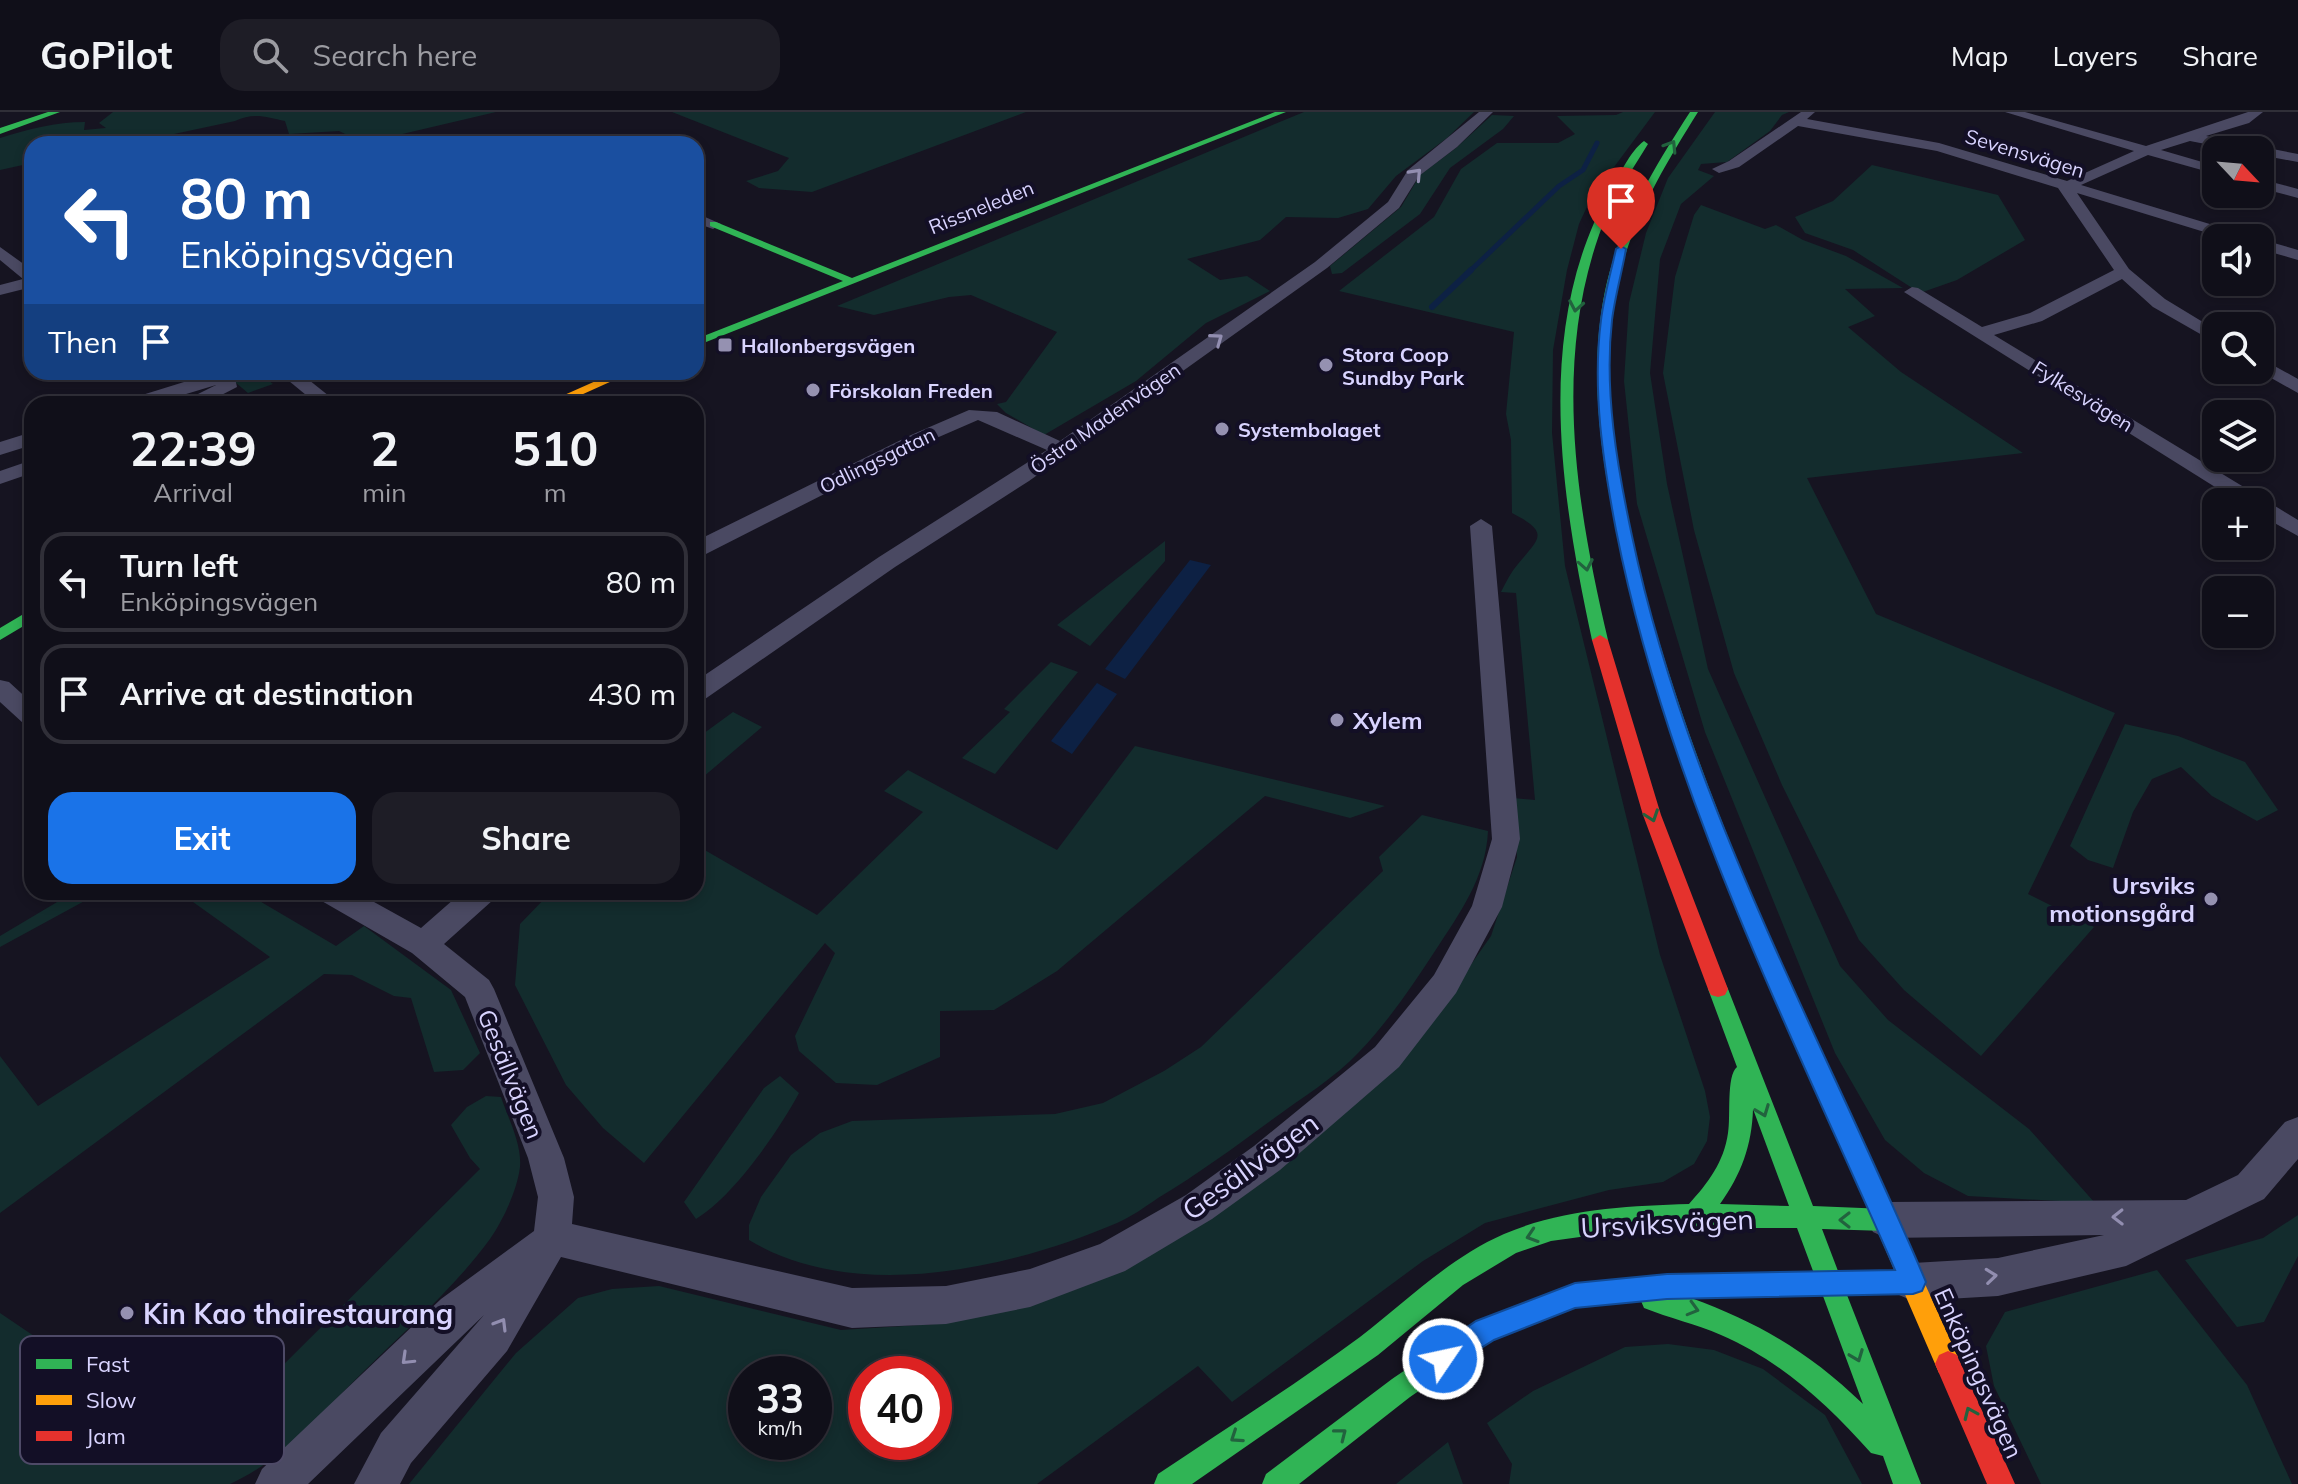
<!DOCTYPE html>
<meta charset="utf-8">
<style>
:root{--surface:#100f19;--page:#1e1d26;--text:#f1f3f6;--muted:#9c9ca2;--line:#302f38;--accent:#1a73e8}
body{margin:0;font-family:Mulish,sans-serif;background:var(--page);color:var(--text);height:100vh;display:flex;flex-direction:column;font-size:30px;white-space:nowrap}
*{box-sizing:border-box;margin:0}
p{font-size:26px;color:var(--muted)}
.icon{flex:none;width:44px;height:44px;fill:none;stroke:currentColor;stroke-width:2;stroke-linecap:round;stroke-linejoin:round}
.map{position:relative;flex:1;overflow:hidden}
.details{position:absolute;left:24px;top:284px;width:680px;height:504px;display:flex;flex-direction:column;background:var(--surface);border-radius:24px;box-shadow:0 4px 12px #0003,0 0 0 2px var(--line)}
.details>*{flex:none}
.hud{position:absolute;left:24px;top:24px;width:680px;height:244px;border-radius:24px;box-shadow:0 4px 12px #0003,0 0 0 2px var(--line);background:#1a4fa0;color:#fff;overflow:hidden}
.needle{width:52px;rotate:116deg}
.fabs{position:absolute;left:2202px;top:24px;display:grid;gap:16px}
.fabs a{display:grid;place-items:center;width:72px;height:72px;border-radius:16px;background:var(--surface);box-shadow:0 4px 12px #0003,0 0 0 2px var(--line);font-size:40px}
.speed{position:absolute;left:728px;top:1244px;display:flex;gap:16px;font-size:40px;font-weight:700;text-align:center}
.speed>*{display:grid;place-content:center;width:104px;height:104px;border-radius:50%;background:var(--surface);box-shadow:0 4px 12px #0003,0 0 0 2px var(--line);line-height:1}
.speed small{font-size:20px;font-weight:400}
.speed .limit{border:12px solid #d22;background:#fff;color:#111}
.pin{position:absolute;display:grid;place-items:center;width:68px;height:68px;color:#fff;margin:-82px -34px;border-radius:50% 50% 50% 0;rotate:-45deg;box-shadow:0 0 8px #0007}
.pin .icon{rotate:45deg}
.me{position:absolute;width:88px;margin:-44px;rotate:56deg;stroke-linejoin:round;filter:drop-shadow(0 0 6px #0008)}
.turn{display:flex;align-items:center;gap:28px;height:168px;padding:0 24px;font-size:36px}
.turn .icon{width:104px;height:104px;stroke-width:2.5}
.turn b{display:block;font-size:56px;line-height:68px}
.then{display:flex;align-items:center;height:76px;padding:0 24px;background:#0003;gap:16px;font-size:30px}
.eta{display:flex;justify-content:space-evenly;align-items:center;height:136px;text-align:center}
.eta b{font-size:48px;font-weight:700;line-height:56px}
.action{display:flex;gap:16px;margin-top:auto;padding:16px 24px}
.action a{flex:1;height:92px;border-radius:24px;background:var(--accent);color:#fff;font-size:32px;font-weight:700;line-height:92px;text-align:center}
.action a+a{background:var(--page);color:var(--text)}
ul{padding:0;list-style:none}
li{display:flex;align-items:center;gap:24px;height:100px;margin:0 16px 12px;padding:0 8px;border:4px solid var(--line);border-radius:24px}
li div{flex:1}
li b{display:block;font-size:30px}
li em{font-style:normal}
header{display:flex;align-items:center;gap:48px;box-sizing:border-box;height:112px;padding:0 40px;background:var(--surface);border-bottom:2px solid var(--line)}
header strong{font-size:38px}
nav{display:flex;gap:44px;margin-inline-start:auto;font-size:28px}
.search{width:560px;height:72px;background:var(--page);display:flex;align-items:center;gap:20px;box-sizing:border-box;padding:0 28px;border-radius:24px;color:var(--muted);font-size:30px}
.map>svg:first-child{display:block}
</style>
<header>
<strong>GoPilot</strong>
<div class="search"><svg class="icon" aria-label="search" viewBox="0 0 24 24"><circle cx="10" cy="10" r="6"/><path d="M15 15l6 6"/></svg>Search here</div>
<nav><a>Map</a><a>Layers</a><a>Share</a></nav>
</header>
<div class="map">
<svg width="2298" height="1372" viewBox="0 0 2298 1372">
<rect width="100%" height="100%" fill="#161421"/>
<path fill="#132c2d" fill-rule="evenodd" d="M113 0H496L364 31 339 19 289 22 285 9C267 5 253 0 235 9L127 32H32V51L0 58V26C29 17 55 10 85 10L84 18 106 16 99 11Z
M672 0H1026L812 80 759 76 746 69 778 59 789 46Z
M1304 0H1474L1447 26 1396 64 1368 97 1338 106 1286 105 1260 128 1187 147 1220 168 1247 164 1270 179 1206 211 1136 269 1044 323 1006 301 997 292 1006 290 1057 220 971 183 949 185 874 203 837 194Z
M1623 0H1655L1591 86 1579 112 1567 158 1553 238 1552 321 1565 454 1660 843 1705 979 1710 1005 1707 1029 1694 1052 1663 1070 1609 1078 1485 1111 1423 1149 1232 1290 1198 1254 1037 1372H409L516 1241 578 1186 612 1177 659 1174 841 1218 936 1212 1128 1156 1458 871 1491 824 1517 745 1513 686 1535 688 1516 481 1501 480C1506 470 1511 460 1518 452 1539 426 1551 421 1512 401L1511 328 1506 302 1514 220 1339 179 1434 105 1461 57 1497 31H1558L1575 22 1557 4 1616 3ZM746 1262H814V1330H746ZM866 1262H934V1330H866Z
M1715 0H1789L1782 3 1770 19 1727 50 1701 52 1698 58 1714 64 1681 92 1660 147 1650 261 1667 372 1708 557 1840 854 1888 908 2029 1017 2095 1091 1968 1084 1924 1061 1885 1028 1835 941 1705 620 1637 392 1624 269 1629 191 1646 121 1668 66Z
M1492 3 1514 4 1503 17 1450 56 1420 102 1342 161 1332 162 1330 154 1401 95 1420 63 1456 36Z
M1872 53 1998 83 2025 128 1957 168 1920 181 1853 138 1805 121 1795 105 1833 89Z
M1701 93 1765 117 1776 113 1803 128 1846 144 1903 176 1845 177 1875 204 1848 215 1901 260 2023 341 1807 366 1876 502 2115 601 2028 782 2094 815 1981 944 1904 878 1859 828 1782 673 1734 561 1694 418 1663 261 1675 165 1694 103Z
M223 260H258L273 272 248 281Z
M1165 429V449L1090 534 1057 513Z
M1051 550 1078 560 995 662 962 646 1010 600 1004 597Z
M733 600 762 615 696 671V627Z
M2125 612 2178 624 2245 650 2278 698 2257 709 2212 684 2181 655 2152 667 2133 700 2113 756 2088 748 2070 734Z
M1135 634 1385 694 1350 706 1265 684 1057 859 994 898 940 899V945L877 973 836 971 799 939 795 924 835 841 825 831 644 1051 603 1016 566 973 515 873 520 812 551 780H696V733L817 803 923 700 884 679 908 658 1057 738Z
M1422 703 1488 719C1486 765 1460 801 1435 839 1412 874 1388 910 1359 940 1335 966 1301 986 1273 1007 1235 1035 1198 1062 1158 1086 1145 1095 1131 1105 1117 1111 1010 1157 854 1192 749 1128V1113L761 1085 791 1043 820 1021 852 1009 1055 1002 1103 991 1164 959 1201 935 1383 759 1379 745Z
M74 780H101L0 835V824Z
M179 780H244L336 834 364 814 451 878 480 941 463 958 434 960 411 886 394 884 352 863 324 862 0 1101V944L38 994 270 845Z
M780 964 799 981C778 1020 733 1085 696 1107L684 1090 764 976Z
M486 984 501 985C508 1006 522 1032 520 1055 517 1079 503 1108 490 1127 456 1174 405 1219 364 1259 323 1299 282 1349 230 1372H0V1201L102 1270 179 1305 225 1280 243 1293 480 1057 470 1046 451 1013 467 995Z
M2298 1103V1144L2264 1210 2237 1215 2185 1148 2263 1126Z
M2157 1158 2247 1273 2292 1372H2041L1994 1274 1986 1234 2005 1200Z
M1668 1232 1714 1238 1763 1257 1825 1303 1862 1372H1509L1512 1352 1487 1311 1533 1279 1625 1235Z
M1448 1330 1463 1372H1396Z"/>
<path fill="#0d2144" d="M1190 448 1211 453 1125 567 1105 557Z
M1097 571 1117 582 1072 642 1051 629Z"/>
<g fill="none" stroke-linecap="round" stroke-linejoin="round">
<path stroke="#0d2144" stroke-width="5" d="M1469 160 1559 74 1583 58 1597 31"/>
<path stroke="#0d2144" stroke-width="6" d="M1432 195 1471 158"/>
<path fill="#4a4962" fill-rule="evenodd" d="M1479 0H1493L1457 35 1419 64 1399 96 1327 156 1029 369 895 455 705 587 696 589V569L879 445 1047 338 978 308 925 331 704 443 696 445V429L911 323 969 298 997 300 1060 329 1315 150 1388 90 1408 58Z
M1801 0H1815L1807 7 1939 31 2067 69 2134 39 2005 0H2025L2146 34 2248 0H2263L2249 11 2206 24 2298 42V50L2260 43V38H2236L2190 29 2161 38 2216 54V62L2148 43 2081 73 2246 123 2248 126H2224L2077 81 2129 157 2165 187 2216 218V231L2153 195 2122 167 2042 209 1994 223 2298 408V424L2260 403V390H2239L1904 180 1912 175 1918 176 1982 215 2030 201 2114 158 2058 76 1937 39 1798 14 1739 55 1719 61 1712 57 1729 49Z
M24 56H32V66L24 62Z
M2260 67 2298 77V86L2260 76Z
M696 101 721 112 713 117 696 111Z
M2260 127 2298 138V148L2260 137Z
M0 135 32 158V175L0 183V173L23 167 0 148Z
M2260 246 2298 267V281L2257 258H2260Z
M278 260H299L339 292H317Z
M213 261 235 266 237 275 204 292H178L216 273 153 292H123L126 288Z
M32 320V333L0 343V330Z
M32 348V361L0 372V359Z
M1481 407 1492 414 1520 727 1502 795 1456 881 1399 955 1280 1058 1212 1107 1125 1159 1030 1195 946 1212 852 1216 561 1145 507 1239 411 1351 400 1372H354L381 1321 484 1203 308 1372H255L262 1357 441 1187 534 1119 538 1085 528 1046 465 885 412 841 320 788 316 780H356L421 816 462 780H497L493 788 444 832 489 868 494 877 564 1046 574 1085 572 1112 852 1176 946 1174 1030 1157 1100 1132 1186 1083 1254 1034 1375 935 1434 863 1472 794 1492 727 1470 414Z
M0 568 9 570 32 591V614L23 611 0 590Z
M2298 1005V1047L2264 1087 2126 1154 1998 1184 1913 1189 1899 1183 1894 1170 1899 1157 1913 1151 1998 1146 2104 1123 1886 1126 1873 1120 1867 1108 1873 1096 1886 1090 2186 1088 2238 1063 2285 1010Z"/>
<path fill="#30b455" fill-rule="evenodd" d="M48 0H60L0 22V16Z
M1275 0H1286L696 234V227L843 169 710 114V110H716L852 166Z
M1690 0H1698C1663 56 1628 114 1616 180 1600 269 1616 362 1637 449 1687 651 1775 839 1860 1028L1857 1035 1849 1038 1841 1035C1754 846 1669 651 1623 448 1603 361 1587 267 1605 179 1619 113 1654 56 1690 0Z
M1644 29 1648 32C1630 61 1610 91 1599 123 1553 255 1577 396 1608 528L1600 533 1592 528C1561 383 1533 215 1610 79 1619 64 1630 39 1644 29Z
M32 497V509L0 528V516Z
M1718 869 1725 871 1728 877 1813 1094 1886 1097 1894 1100 1898 1108 1894 1116 1886 1119 1822 1117 1838 1159 1913 1158 1922 1161 1925 1170 1922 1179 1913 1182 1847 1183 1921 1372H1893L1883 1344 1871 1341C1827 1292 1781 1249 1721 1223 1696 1212 1669 1206 1644 1196L1641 1189 1575 1195 1495 1227 1410 1285 1299 1372H1262L1266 1362 1392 1267 1477 1209 1575 1171 1667 1162 1813 1159 1797 1116H1645L1551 1129 1516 1141 1463 1173 1378 1243 1192 1372H1154L1158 1362C1225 1317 1295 1273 1360 1225 1407 1189 1449 1146 1504 1122 1562 1097 1627 1094 1689 1092 1708 1071 1724 1050 1728 1021 1731 1005 1726 964 1737 955L1708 877 1711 871ZM1753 997 1789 1094 1720 1092C1741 1063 1752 1033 1753 997ZM1823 1184 1863 1292C1810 1241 1760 1211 1691 1186Z"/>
<path fill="#ff9f0a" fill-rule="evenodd" d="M616 260H632L561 292H544Z
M1849 1018 1857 1021 1957 1243 1961 1252 1957 1261 1948 1265 1939 1261 1838 1028 1841 1021Z"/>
<path fill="#e5322d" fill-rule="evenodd" d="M1600 523 1608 528 1661 703 1728 877 1725 883 1718 885 1711 883 1708 877 1643 703 1592 528Z
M1948 1239 1957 1243 2015 1372H1987L1935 1252 1939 1243Z"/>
</g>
<defs><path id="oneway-chevron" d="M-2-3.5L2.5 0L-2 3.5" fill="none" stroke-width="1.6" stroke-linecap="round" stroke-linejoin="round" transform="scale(2)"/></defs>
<g stroke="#22623e">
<use href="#oneway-chevron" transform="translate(1671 34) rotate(-58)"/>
<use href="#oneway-chevron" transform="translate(1576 194) rotate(100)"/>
<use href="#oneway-chevron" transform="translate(1586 453) rotate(79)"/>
<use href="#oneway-chevron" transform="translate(1652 704) rotate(71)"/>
<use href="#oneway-chevron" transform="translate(1763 999) rotate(69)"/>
<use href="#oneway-chevron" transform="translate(1845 1108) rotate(-180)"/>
<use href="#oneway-chevron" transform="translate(1532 1124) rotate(162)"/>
<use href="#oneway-chevron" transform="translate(1693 1197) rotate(16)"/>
<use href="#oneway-chevron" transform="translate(1857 1244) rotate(69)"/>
<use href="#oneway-chevron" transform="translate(1970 1301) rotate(-114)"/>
<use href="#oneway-chevron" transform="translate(1341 1322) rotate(-38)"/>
<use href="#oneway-chevron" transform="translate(1236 1325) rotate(146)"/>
</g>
<g stroke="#928eb0">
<use href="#oneway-chevron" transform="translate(1416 62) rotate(-47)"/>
<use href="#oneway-chevron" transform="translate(1217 227) rotate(-36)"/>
<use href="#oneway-chevron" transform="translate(2118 1105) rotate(179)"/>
<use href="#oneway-chevron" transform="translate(1991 1164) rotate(-6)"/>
<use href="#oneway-chevron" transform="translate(501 1212) rotate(-59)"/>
<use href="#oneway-chevron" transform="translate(407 1247) rotate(136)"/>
</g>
<path fill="#1a73e8" stroke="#114b97" stroke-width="2" d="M1621 134 1626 137C1622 160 1615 184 1612 208 1604 279 1617 354 1632 424 1687 687 1822 924 1926 1170L1922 1179 1913 1182 1667 1187 1575 1196 1494 1228 1443 1260 1434 1256 1430 1247 1434 1238 1476 1209 1575 1171 1667 1162 1895 1158C1790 918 1667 677 1616 418 1603 350 1592 277 1601 208 1604 184 1611 160 1616 137Z"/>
<g fill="#9591b1" stroke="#130f26" stroke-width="3">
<rect x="717" y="225" width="16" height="16" rx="4"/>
<circle cx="1326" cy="253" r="8"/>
<circle cx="813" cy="278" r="8"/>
<circle cx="1222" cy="317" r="8"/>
<circle cx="1337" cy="608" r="8"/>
<circle cx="2211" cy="787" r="8"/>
<circle cx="127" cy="1201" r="8"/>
</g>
<g text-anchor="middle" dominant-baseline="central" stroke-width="8" stroke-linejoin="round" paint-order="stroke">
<g font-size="20" fill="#d9d4ff" stroke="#130f26">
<text transform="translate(2025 41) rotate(17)">Sevensvägen</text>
<text transform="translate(981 95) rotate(-22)">Rissneleden</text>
<text transform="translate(2083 284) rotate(32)">Fylkesvägen</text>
<text transform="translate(1105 306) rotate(-35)">Östra Madenvägen</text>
<text transform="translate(877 348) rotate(-26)">Odlingsgatan</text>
</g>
<g font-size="20" font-weight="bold" fill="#d9d4ff" stroke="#130f26" text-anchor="start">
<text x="741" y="233">Hallonbergsvägen</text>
<text x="1342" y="242">Stora Coop<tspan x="1342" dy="23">Sundby Park</tspan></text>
<text x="829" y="278">Förskolan Freden</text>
<text x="1238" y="317">Systembolaget</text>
</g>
<g font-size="24" font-weight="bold" fill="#d9d4ff" stroke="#130f26" text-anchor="start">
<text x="1353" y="608">Xylem</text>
<text x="2195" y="773" text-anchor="end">Ursviks<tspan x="2195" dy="28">motionsgård</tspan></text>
</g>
<g font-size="24" fill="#d9d4ff" stroke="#130f26">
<text transform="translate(511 962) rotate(68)">Gesällvägen</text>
<text transform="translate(1979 1261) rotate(66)">Enköpingsvägen</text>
</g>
<g font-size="28" fill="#d9d4ff" stroke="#130f26">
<text transform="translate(1250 1054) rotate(-36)">Gesällvägen</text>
<text transform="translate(1667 1111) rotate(-3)">Ursviksvägen</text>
</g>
<g font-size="28" font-weight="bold" fill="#d9d4ff" stroke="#130f26" text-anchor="start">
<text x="143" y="1201">Kin Kao thairestaurang</text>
</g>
</g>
<rect x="20" y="1224" width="264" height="128" rx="12" fill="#130f26" stroke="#4e4a67" stroke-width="2"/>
<rect x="36" y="1247" width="36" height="10" fill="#30b455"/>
<rect x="36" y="1283" width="36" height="10" fill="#ff9f0a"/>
<rect x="36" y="1319" width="36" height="10" fill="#e5322d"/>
<g font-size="22" fill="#d9d4ff">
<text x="86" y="1260">Fast</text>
<text x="86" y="1296">Slow</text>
<text x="86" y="1332">Jam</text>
</g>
</svg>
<div class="fabs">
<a><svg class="needle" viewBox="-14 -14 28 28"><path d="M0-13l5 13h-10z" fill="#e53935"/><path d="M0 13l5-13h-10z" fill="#9c9ca2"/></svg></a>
<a><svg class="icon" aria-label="sound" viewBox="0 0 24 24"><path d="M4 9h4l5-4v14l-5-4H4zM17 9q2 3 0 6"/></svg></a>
<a><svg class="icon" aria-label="search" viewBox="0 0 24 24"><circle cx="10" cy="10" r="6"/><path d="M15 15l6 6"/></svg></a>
<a><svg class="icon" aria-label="layers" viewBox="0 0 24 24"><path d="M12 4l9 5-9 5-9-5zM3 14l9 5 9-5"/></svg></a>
<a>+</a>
<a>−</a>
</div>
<div class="speed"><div>33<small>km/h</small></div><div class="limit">40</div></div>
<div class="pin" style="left:1621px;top:137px;background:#d93025"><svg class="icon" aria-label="arrive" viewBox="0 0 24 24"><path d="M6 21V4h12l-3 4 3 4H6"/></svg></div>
<svg class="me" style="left:1443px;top:1247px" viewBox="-20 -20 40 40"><circle r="17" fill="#1a73e8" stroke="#fff" stroke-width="3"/><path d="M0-11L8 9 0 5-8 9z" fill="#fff"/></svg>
<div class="hud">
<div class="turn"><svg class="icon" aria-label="left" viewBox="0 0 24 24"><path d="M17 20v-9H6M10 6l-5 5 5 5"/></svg><div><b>80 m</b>Enköpingsvägen</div></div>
<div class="then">Then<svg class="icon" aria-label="arrive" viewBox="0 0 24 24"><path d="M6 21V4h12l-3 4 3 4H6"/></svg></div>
</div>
<section class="details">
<div class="eta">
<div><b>22:39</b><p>Arrival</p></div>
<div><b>2</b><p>min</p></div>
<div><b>510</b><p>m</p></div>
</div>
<ul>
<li><svg class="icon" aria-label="left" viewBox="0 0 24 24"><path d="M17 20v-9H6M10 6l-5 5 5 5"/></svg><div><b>Turn left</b><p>Enköpingsvägen</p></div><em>80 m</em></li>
<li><svg class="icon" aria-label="arrive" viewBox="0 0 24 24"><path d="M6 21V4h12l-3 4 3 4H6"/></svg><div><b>Arrive at destination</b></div><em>430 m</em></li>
</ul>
<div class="action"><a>Exit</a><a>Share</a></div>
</section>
</div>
